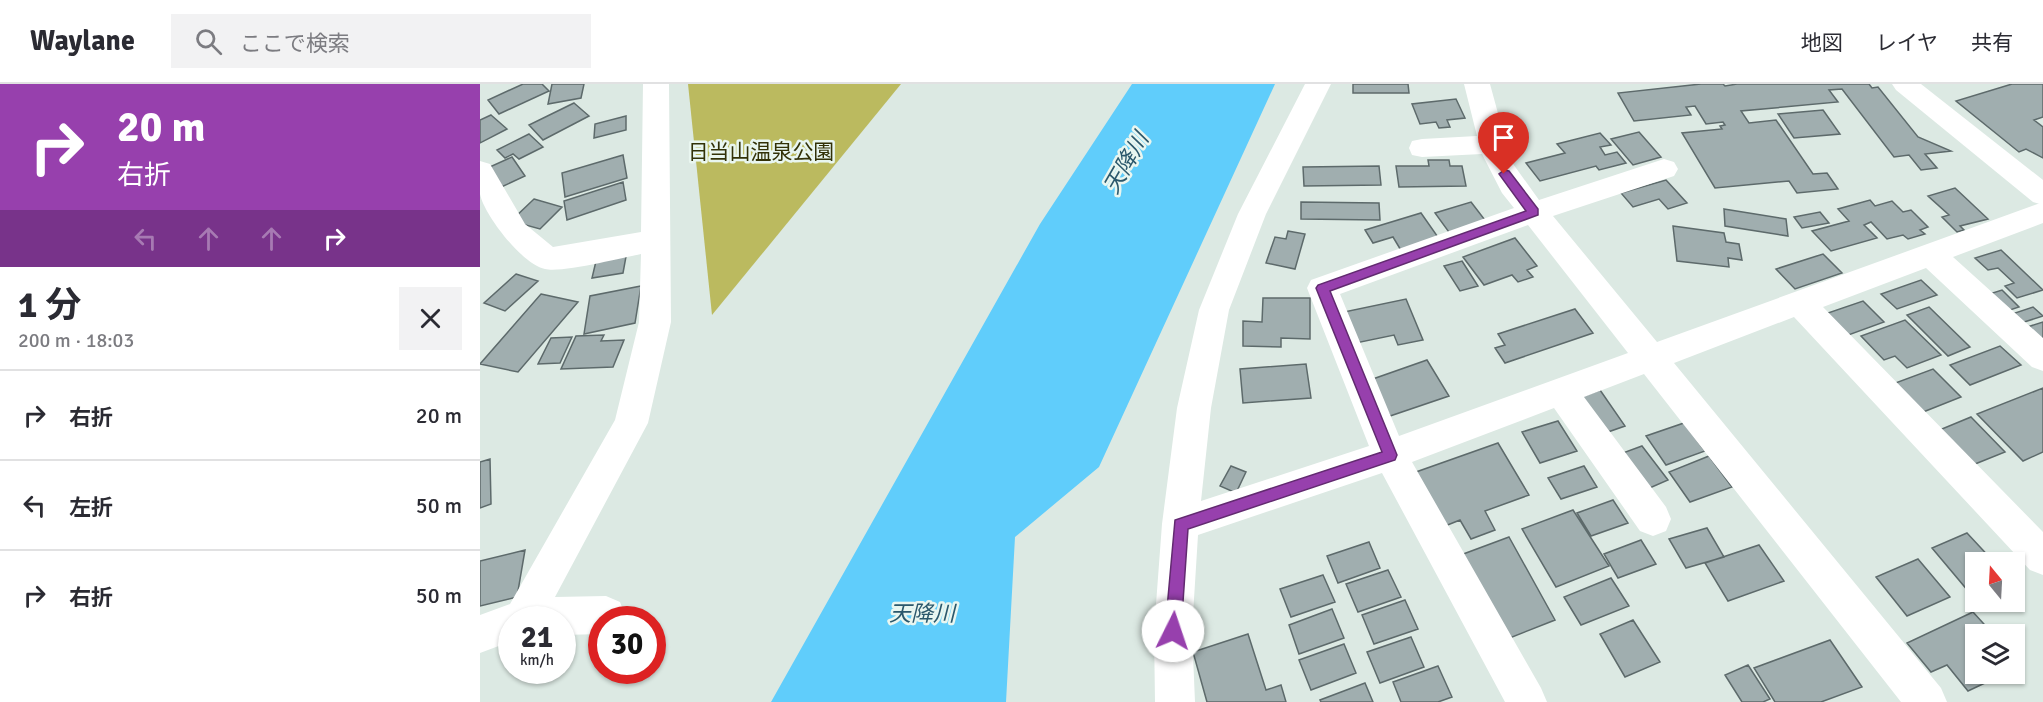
<!DOCTYPE html>
<html lang="ja">
<meta charset="utf-8">
<style>
:root{--surface:#fff;--page:#f2f2f3;--text:#2b2b33;--muted:#7c7c81;--line:#e1e1e2}
body{margin:0;font-family:Signika,"Noto Sans JP",sans-serif;background:var(--page);color:var(--text);height:100vh;display:flex;flex-direction:column;font-size:22px;white-space:nowrap}
*{box-sizing:border-box;margin:0}
p{font-size:20px;color:var(--muted)}
.icon{flex:none;width:33px;height:33px;fill:none;stroke:currentColor;stroke-width:2;stroke-linecap:round;stroke-linejoin:round}
.map{position:relative;flex:1;overflow:hidden}
.sheet{display:flex;flex-direction:column;background:var(--surface);width:480px}
.sheet>*{flex:none}
.guide{background:#9740ad;color:#fff;overflow:hidden}
.needle{width:39px;rotate:342deg}
.buttons{position:absolute;left:1485px;top:468px;display:grid;gap:12px}
.buttons a{display:grid;place-items:center;width:60px;height:60px;border-radius:0px;background:var(--surface);box-shadow:0 2px 4px #0004;font-size:30px}
.speed{position:absolute;left:18px;top:522px;display:flex;gap:12px;font-size:30px;font-weight:700;text-align:center}
.speed>*{display:grid;place-content:center;width:78px;height:78px;border-radius:50%;background:var(--surface);box-shadow:0 2px 4px #0004;line-height:1}
.speed small{font-size:15px;font-weight:400}
.speed .limit{border:9px solid #d22;background:#fff;color:#111}
.pin{position:absolute;display:grid;place-items:center;width:51px;height:51px;color:#fff;margin:-62px -26px;border-radius:50% 50% 50% 0;rotate:-45deg;box-shadow:0 0 6px #0007}
.pin .icon{rotate:45deg}
.me{position:absolute;width:66px;margin:-33px;rotate:4deg;stroke-linejoin:round;filter:drop-shadow(0 0 4px #0008)}
.turn{display:flex;align-items:center;gap:21px;height:126px;padding:0 18px;font-size:27px}
.turn .icon{width:78px;height:78px;stroke-width:2.5}
.turn b{display:block;font-size:42px;line-height:51px}
.lanes{display:flex;align-items:center;height:57px;padding:0 18px;background:#0003;justify-content:center;gap:30px;direction:ltr}
.lanes .off{opacity:.35}
.round{display:grid;place-items:center;flex:none;width:63px;height:63px;border-radius:0px;background:var(--page)}
.head{display:flex;align-items:center;justify-content:space-between;height:102px;padding:0 18px}
h1{font-size:36px;font-weight:700;line-height:45px}
ul{padding:0;list-style:none}
li{display:flex;align-items:center;gap:18px;height:90px;padding:0 18px;border-top:2px solid var(--line)}
li div{flex:1}
li b{display:block;font-size:22px}
li em{font-style:normal}
header{display:flex;align-items:center;gap:36px;box-sizing:border-box;height:84px;padding:0 30px;background:var(--surface);border-bottom:2px solid var(--line)}
header strong{font-size:28px}
nav{display:flex;gap:33px;margin-inline-start:auto;font-size:21px}
.search{width:420px;height:54px;background:var(--page);display:flex;align-items:center;gap:15px;box-sizing:border-box;padding:0 21px;border-radius:0px;color:var(--muted);font-size:22px}
main{display:flex;flex:1;min-height:0}
.map>svg:first-child{display:block}
</style>
<header>
<strong>Waylane</strong>
<div class="search"><svg class="icon" aria-label="search" viewBox="0 0 24 24"><circle cx="10" cy="10" r="6"/><path d="M15 15l6 6"/></svg>ここで検索</div>
<nav><a>地図</a><a>レイヤ</a><a>共有</a></nav>
</header>
<main>
<section class="sheet">
<div class="guide">
<div class="turn"><svg class="icon" aria-label="right" viewBox="0 0 24 24"><path d="M7 20v-9h11M14 6l5 5-5 5"/></svg><div><b>20 m</b>右折</div></div>
<div class="lanes"><svg class="icon off" aria-label="left" viewBox="0 0 24 24"><path d="M17 20v-9H6M10 6l-5 5 5 5"/></svg><svg class="icon off" aria-label="ahead" viewBox="0 0 24 24"><path d="M12 20V5M6 11l6-6 6 6"/></svg><svg class="icon off" aria-label="ahead" viewBox="0 0 24 24"><path d="M12 20V5M6 11l6-6 6 6"/></svg><svg class="icon" aria-label="right" viewBox="0 0 24 24"><path d="M7 20v-9h11M14 6l5 5-5 5"/></svg></div>
</div>
<div class="head"><div><h1>1 分</h1><p>200 m · 18:03</p></div><a class="round"><svg class="icon" aria-label="close" viewBox="0 0 24 24"><path d="M6 6l12 12M18 6L6 18"/></svg></a></div>
<ul>
<li><svg class="icon" aria-label="right" viewBox="0 0 24 24"><path d="M7 20v-9h11M14 6l5 5-5 5"/></svg><div><b>右折</b></div><em>20 m</em></li>
<li><svg class="icon" aria-label="left" viewBox="0 0 24 24"><path d="M17 20v-9H6M10 6l-5 5 5 5"/></svg><div><b>左折</b></div><em>50 m</em></li>
<li><svg class="icon" aria-label="right" viewBox="0 0 24 24"><path d="M7 20v-9h11M14 6l5 5-5 5"/></svg><div><b>右折</b></div><em>50 m</em></li>
</ul>
</section>
<div class="map">
<svg width="1563" height="618" viewBox="0 0 1563 618">
<rect width="100%" height="100%" fill="#dce9e3"/>
<path fill="#bbba5f" d="M208 0H421L232 231Z"/>
<path fill="#60cdfb" d="M652 0H795L619 383 535 453 526 618H291L560 140Z"/>
<path fill="#a0aeaf" stroke="#5d6a6b" stroke-width="1.5" d="M43 0H62L69 7 19 30 8 16Z
M72 0H104L101 14 68 20Z
M873 0H928L929 9H873Z
M1221 0H1243L1245 2 1257 0H1389L1392 4 1398 3 1438 53 1471 67 1445 70 1457 84 1441 86 1429 71 1414 73 1362 5 1349 6 1358 18 1261 27 1269 39 1296 36 1333 90 1347 89 1358 105 1317 109 1309 97 1235 104 1202 49 1242 45 1240 42 1245 41 1243 38 1226 40 1215 22 1206 23 1211 31 1154 37 1138 9Z
M1532 0H1563V33L1554 36 1563 43V74L1546 65 1539 68 1476 17Z
M976 15 985 34 967 36 970 43 959 44 956 38 940 40 932 20Z
M94 19 109 32 63 56 49 41Z
M1343 26 1360 50 1314 54 1298 30Z
M11 31 27 45 0 59V36Z
M146 32V46L114 54 115 40Z
M1159 48 1181 73 1153 81 1131 55Z
M1120 49 1131 61 1120 63 1125 71 1137 68 1146 79 1119 86 1116 82 1060 97 1046 79 1085 69 1077 60Z
M49 50 63 63 39 75 33 70 25 74 17 66Z
M143 71 147 94 85 113 82 89Z
M32 73 45 92 17 105 3 86Z
M948 76H969L970 82H982L986 102 919 103 916 82H949Z
M899 82 901 101 824 102 823 83Z
M1186 96 1207 119 1188 125 1179 115 1153 123 1141 109Z
M143 98 146 116 87 136 84 117Z
M1475 104 1508 135 1480 142 1484 146 1477 148 1462 133 1469 131 1448 112Z
M54 115 82 123 60 145 31 137Z
M1390 116 1395 122 1412 117 1423 128 1431 126 1448 143 1440 146 1445 150 1428 155 1423 151 1407 155 1391 138 1384 141 1397 154 1351 167 1332 147 1369 137 1358 125Z
M821 118 899 119 900 136 821 135Z
M991 118 1008 140 971 151 955 129Z
M1244 125 1306 135 1308 152 1245 142Z
M1340 128 1349 139 1322 144 1314 133Z
M941 129 960 156 922 168 913 153 893 159 885 146Z
M1193 142 1244 149 1246 158 1259 160 1262 176 1248 174 1249 183 1197 177Z
M808 147 825 150 815 185 786 179 795 153 806 155Z
M1035 154 1057 182 1047 186 1053 193 1038 198 1032 191 1004 201 983 173Z
M1521 166 1563 206 1537 214 1525 202 1534 199 1518 184 1508 186 1495 174Z
M147 167 143 189 112 194 117 173Z
M1343 170 1362 189 1315 205 1296 185Z
M982 177 998 202 980 207 964 182Z
M36 190 58 197 25 227 4 219Z
M1441 196 1457 211 1417 225 1401 210Z
M161 202 155 239 104 250 110 212Z
M1522 206 1539 223 1521 229 1503 212Z
M61 210 98 218 38 288 0 280Z
M783 214H830V255L801 254V263L763 262V237L782 238Z
M926 215 943 256 918 261 914 251 876 259 864 228Z
M1383 217 1404 238 1363 253 1342 231Z
M1449 223 1490 263 1468 272 1427 231Z
M1553 223 1563 232 1535 241 1526 232Z
M1095 225 1113 249 1025 279 1015 264 1025 261 1018 250Z
M1425 236 1461 271 1427 284 1415 272 1404 276 1381 252Z
M1563 238V266L1544 244Z
M124 251 121 257 144 256 133 283 81 285 96 252Z
M92 253 80 279 58 280 71 254Z
M1520 262 1541 281 1490 301 1470 281Z
M947 276 969 312 910 332 890 296Z
M826 280 831 314 763 319 760 285Z
M1453 285 1481 313 1438 330 1410 301Z
M1563 304V368L1543 377 1497 330Z
M1120 306 1145 342 1125 349 1100 313Z
M1491 333 1525 368 1490 382 1457 347Z
M1078 337 1097 367 1060 379 1042 348Z
M1204 339 1225 367 1186 381 1166 352Z
M1018 359 1049 411 1005 427 1015 446 991 455 980 436 965 442 936 388Z
M1162 362 1188 396 1165 406 1140 370Z
M1229 372 1252 403 1210 418 1189 388Z
M10 375 11 420 0 424V378Z
M751 382 766 388 756 409 740 402Z
M1104 382 1117 403 1081 415 1068 394Z
M1133 416 1148 439 1111 452 1097 429Z
M1093 426 1129 482 1076 503 1042 445Z
M1227 444 1244 473 1206 484 1189 455Z
M1487 449 1514 478H1496V505L1489 508 1452 464Z
M1029 453 1075 536 1022 557 978 472Z
M1161 456 1176 480 1138 494 1124 470Z
M889 458 900 484 858 499 847 472Z
M1279 461 1304 497 1248 517 1225 479Z
M45 466 37 513 0 522V477Z
M1438 475 1470 513 1427 532 1396 493Z
M908 486 921 513 878 528 866 500Z
M843 491 855 518 811 533 800 505Z
M1131 494 1149 522 1101 541 1084 513Z
M925 516 938 545 894 560 882 531Z
M852 525 864 554 819 570 809 541Z
M1493 528 1513 550H1496V590H1524L1488 607 1467 581 1451 588 1427 559Z
M1153 536 1180 578 1145 593 1120 550Z
M768 550 786 606 801 601 806 618H727L713 568Z
M931 553 944 583 900 599 887 568Z
M1350 556 1382 603 1341 618H1295L1274 584Z
M864 560 876 589 831 606 819 576Z
M1268 581 1290 615 1283 618H1262L1245 591Z
M958 582 972 613 958 618H921L913 598Z
M885 599 893 618H841L840 616Z"/>
<g fill="none" stroke-linecap="round" stroke-linejoin="round">
<path fill="#fff" fill-rule="evenodd" d="M163 0H189L191 238 168 339 75 513 126 512 140 518 145 531 143 536H122V550L82 551V536H32V557L0 569V531L30 520 135 336 159 238 161 170C141 174 82 189 65 185 43 181 4 131 0 110 0 100 0 88 0 77L10 80 45 140 73 163 161 148Z
M825 0H851L786 130 749 226 731 324 721 417 889 362 827 204 831 196 1034 124 1022 109 1002 70 942 73 932 71 929 64 932 57 942 55 997 52 984 0H1010L1031 77 1059 116 1184 75 1194 78 1198 85 1194 92 1073 132 1177 258 1563 118V139L1473 173 1563 254V287L1552 283 1446 184 1343 223 1563 448V491L1550 486 1314 233 1194 279 1461 604 1467 618H1421L1164 290 1104 313 1186 423 1191 435 1186 447 1173 452 1160 447 1074 324 932 378 1061 604 1067 618H1025L902 389 718 451 712 547 715 618H675L674 547 682 440 697 324 719 226 758 130ZM1048 141 1148 269 919 352 860 210Z"/>
<path fill="#fff" fill-rule="evenodd" d="M1412 0H1441L1563 96V121L1553 118 1416 6Z"/>
</g>
<path fill="#9740ad" stroke="#622a70" stroke-width="1.5" d="M1024 86 1029 87 1058 125V131L850 207 917 371 915 376 708 445 701 547 699 553 693 555 688 553 685 547 695 436 902 368 836 204 838 201 1046 127 1019 90Z"/>
<g text-anchor="middle" dominant-baseline="central" stroke-width="5" stroke-linejoin="round" paint-order="stroke">
<g font-size="21" fill="#323107" stroke="#e9f6f0">
<text x="281" y="68">日当山温泉公園</text>
</g>
<g font-size="22" font-style="italic" fill="#2b586c" stroke="#e9f6f0">
<text transform="translate(646 79) rotate(-60)">天降川</text>
<text x="442" y="529">天降川</text>
</g>
</g>
</svg>
<div class="buttons">
<a><svg class="needle" viewBox="-14 -14 28 28"><path d="M0-13l5 13h-10z" fill="#e53935"/><path d="M0 13l5-13h-10z" fill="#7c7c81"/></svg></a>
<a><svg class="icon" aria-label="layers" viewBox="0 0 24 24"><path d="M12 4l9 5-9 5-9-5zM3 14l9 5 9-5"/></svg></a>
</div>
<div class="speed"><div>21<small>km/h</small></div><div class="limit">30</div></div>
<div class="pin" style="left:1024px;top:90px;background:#d93025"><svg class="icon" aria-label="arrive" viewBox="0 0 24 24"><path d="M6 21V4h12l-3 4 3 4H6"/></svg></div>
<svg class="me" style="left:693px;top:547px" viewBox="-20 -20 40 40"><circle r="19" fill="#fff"/><path d="M0-13L10 11 0 6-10 11z" fill="#9740ad"/></svg>
</div>
</main>
